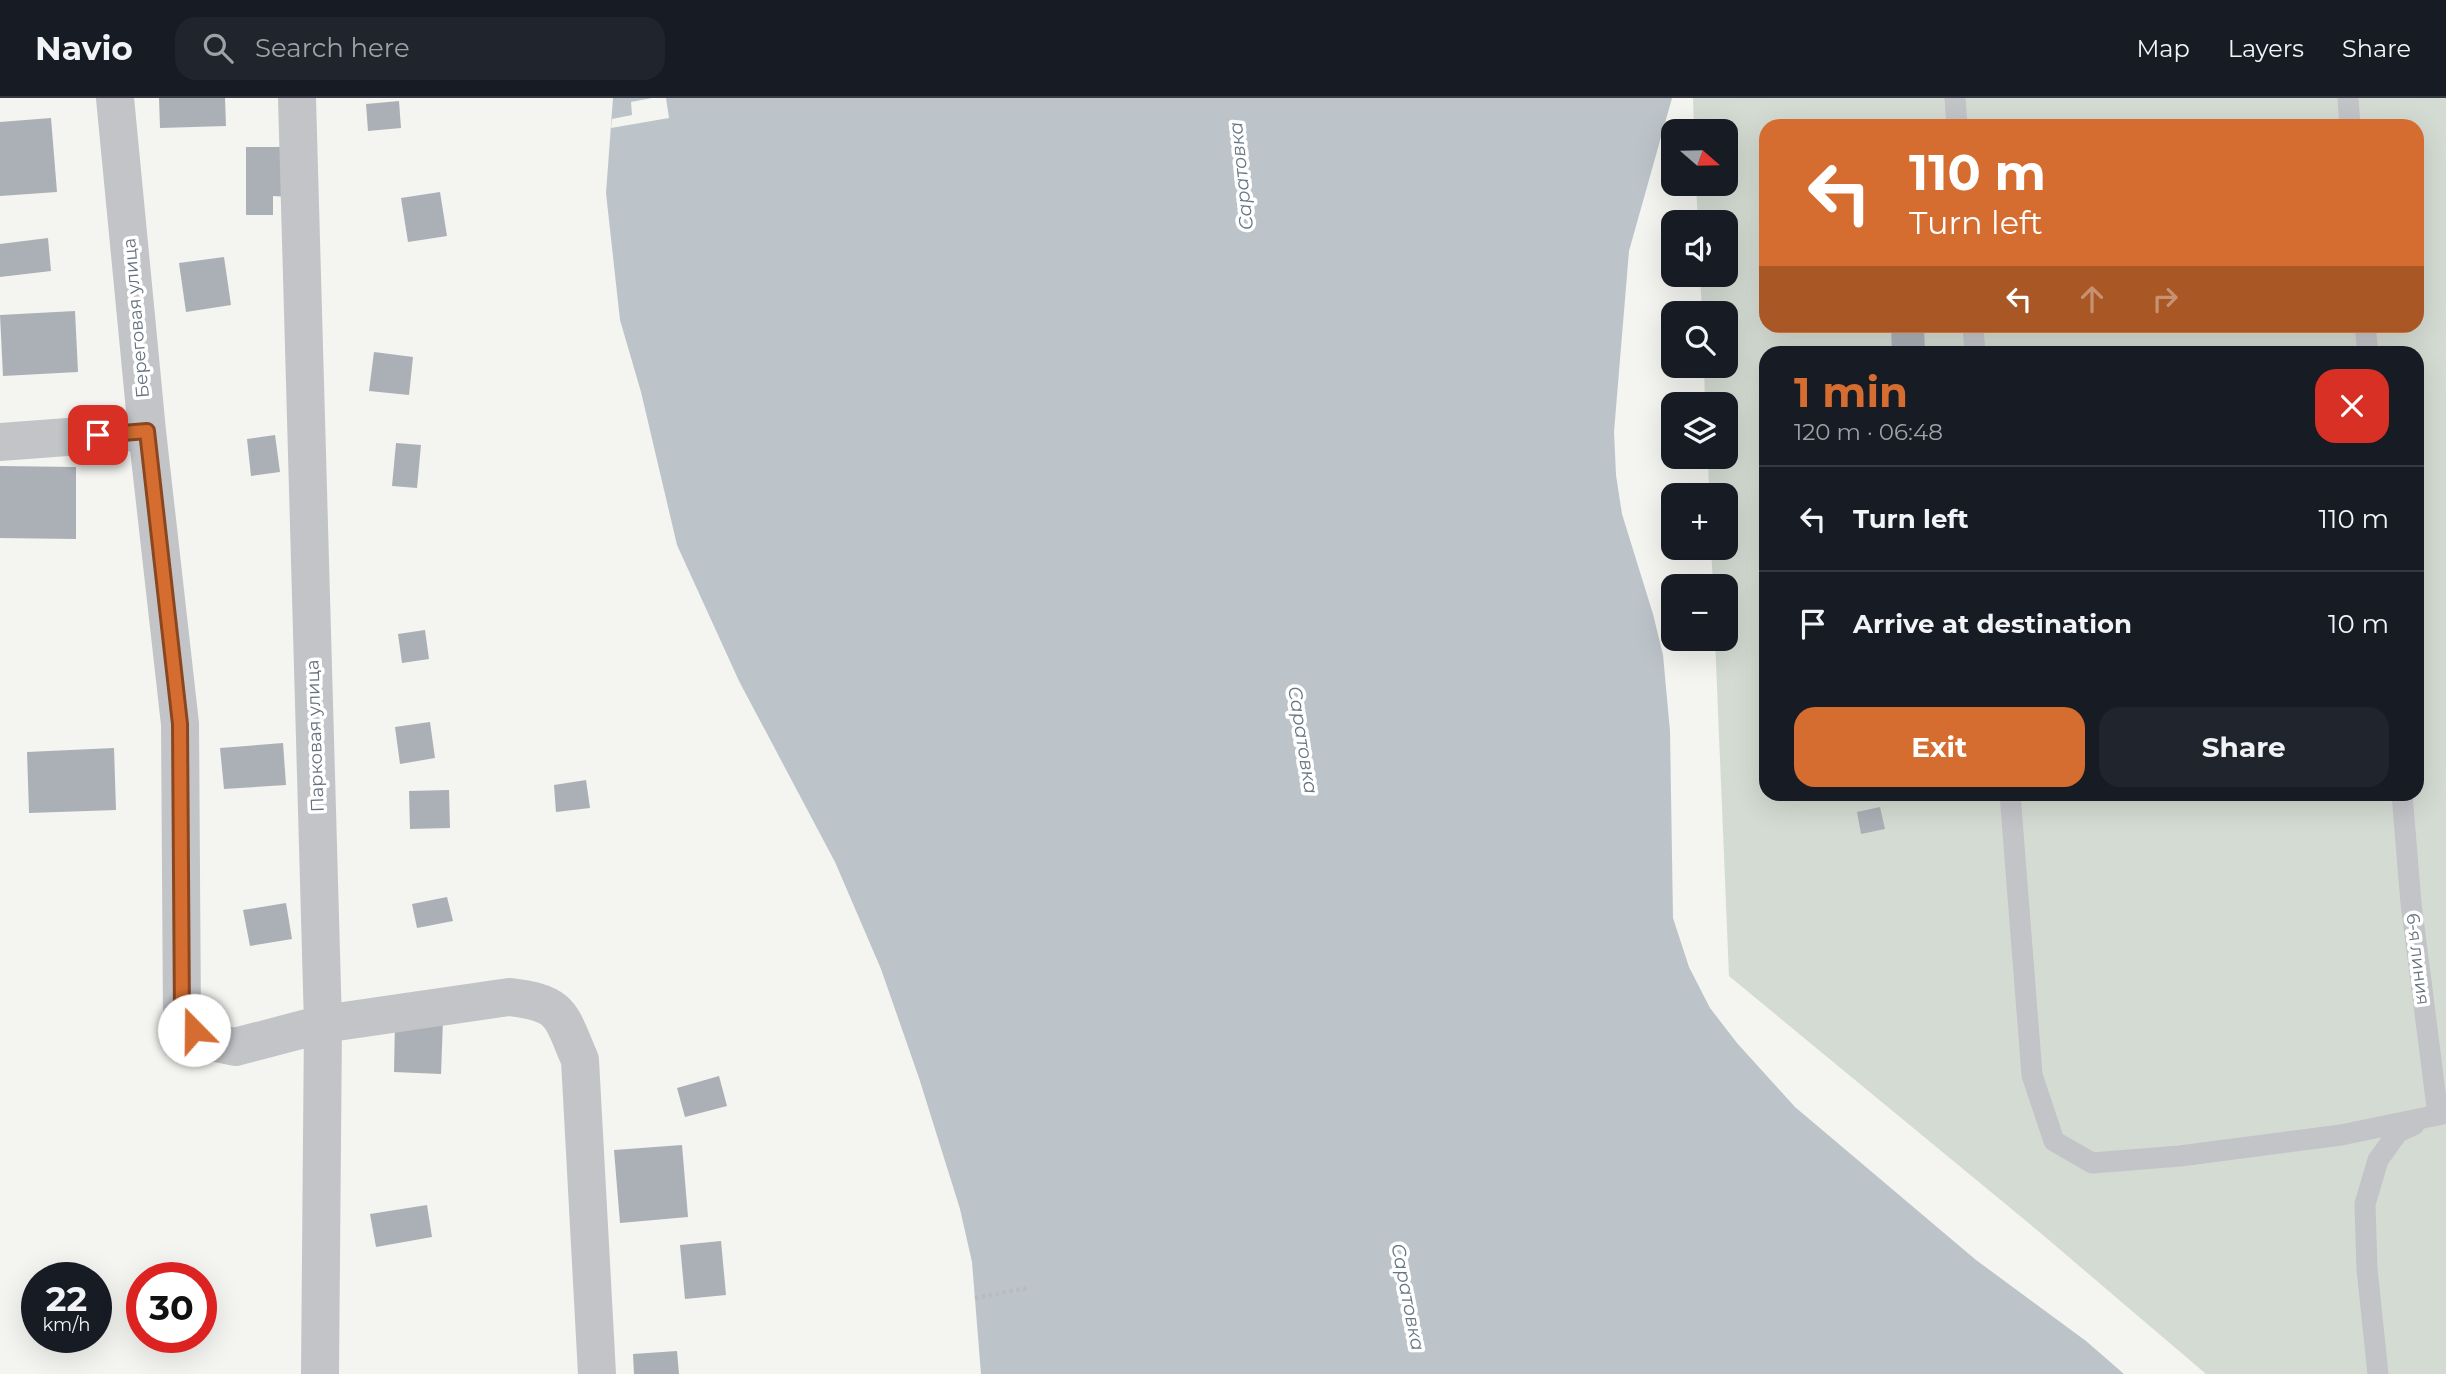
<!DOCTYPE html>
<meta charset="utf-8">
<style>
:root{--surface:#171b24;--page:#20242c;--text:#f1f3f6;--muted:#9ea1a6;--line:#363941;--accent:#d56d30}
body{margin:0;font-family:Montserrat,sans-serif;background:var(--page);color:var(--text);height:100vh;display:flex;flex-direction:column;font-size:26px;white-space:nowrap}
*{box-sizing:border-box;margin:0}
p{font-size:23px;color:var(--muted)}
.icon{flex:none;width:38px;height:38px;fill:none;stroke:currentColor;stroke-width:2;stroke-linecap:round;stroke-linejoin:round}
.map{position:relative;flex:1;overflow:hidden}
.drawer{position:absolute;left:1759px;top:248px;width:665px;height:455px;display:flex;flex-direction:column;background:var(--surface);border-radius:21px;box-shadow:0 7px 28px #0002}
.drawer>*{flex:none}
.top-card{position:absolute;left:1759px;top:21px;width:665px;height:214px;border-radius:21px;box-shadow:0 7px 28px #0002;background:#d56d30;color:#fff;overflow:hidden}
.needle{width:46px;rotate:110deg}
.buttons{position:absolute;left:1661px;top:21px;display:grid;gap:14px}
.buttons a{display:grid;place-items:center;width:77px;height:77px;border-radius:14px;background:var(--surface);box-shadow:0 7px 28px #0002;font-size:35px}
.speed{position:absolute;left:21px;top:1164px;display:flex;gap:14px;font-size:35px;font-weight:700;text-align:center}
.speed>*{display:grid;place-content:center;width:91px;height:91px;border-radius:50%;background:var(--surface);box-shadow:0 7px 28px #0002;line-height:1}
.speed small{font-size:18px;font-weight:400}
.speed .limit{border:10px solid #d22;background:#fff;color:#111}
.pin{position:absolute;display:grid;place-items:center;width:60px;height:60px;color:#fff;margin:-30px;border-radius:14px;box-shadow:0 4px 10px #0006}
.me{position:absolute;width:77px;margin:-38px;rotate:338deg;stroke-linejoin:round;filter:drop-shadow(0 0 5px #0008)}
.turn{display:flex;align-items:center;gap:24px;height:147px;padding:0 35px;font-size:32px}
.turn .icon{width:91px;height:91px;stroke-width:2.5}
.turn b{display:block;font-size:49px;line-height:60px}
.lanes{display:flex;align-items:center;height:66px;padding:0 35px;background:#0003;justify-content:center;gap:35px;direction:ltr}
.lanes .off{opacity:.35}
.round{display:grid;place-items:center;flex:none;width:74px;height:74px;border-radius:21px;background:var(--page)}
.overview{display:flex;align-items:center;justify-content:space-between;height:119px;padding:0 35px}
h1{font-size:42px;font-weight:700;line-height:52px;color:var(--accent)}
.cta{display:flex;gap:14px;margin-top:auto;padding:14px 35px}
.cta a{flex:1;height:80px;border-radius:21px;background:var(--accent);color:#fff;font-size:28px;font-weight:700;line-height:80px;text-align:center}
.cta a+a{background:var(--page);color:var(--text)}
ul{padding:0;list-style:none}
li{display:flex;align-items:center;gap:21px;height:105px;padding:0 35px;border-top:2px solid var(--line)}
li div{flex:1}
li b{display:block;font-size:26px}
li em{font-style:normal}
header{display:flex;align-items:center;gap:42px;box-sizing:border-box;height:98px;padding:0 35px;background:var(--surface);border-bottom:2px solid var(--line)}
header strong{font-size:33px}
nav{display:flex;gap:38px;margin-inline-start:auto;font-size:24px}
.search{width:490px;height:63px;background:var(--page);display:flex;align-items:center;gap:18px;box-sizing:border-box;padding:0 24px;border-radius:21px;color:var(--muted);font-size:26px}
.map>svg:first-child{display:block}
</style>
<header>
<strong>Navio</strong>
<div class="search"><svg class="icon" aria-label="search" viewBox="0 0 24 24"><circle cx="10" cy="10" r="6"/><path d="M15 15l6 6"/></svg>Search here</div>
<nav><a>Map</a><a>Layers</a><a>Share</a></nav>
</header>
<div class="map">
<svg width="2446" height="1276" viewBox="0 0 2446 1276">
<rect width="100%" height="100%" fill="#f4f4f0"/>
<path fill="#d4dbd2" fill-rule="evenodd" d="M1693 0H2446V1276H2206L2037 1132 1729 878 1715 541H1726V488H1713L1711 450H1726V397H1709L1708 359H1726V306H1705L1704 268H1726V215H1702L1700 177H1726V124H1698L1696 86H1726V33H1694ZM1766 28H2417V228H1766ZM1766 256H2417V696H1766Z"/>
<path fill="#bcc4ca" d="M613 0H1672L1629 153 1614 334 1616 377 1622 416 1653 516 1663 557 1670 633 1673 820 1689 869 1710 910 1737 945 1795 1009 1976 1162 2086 1243 2124 1276H981L972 1164 960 1111 919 980 881 871 835 764 739 583 677 447 641 294 620 222 606 95Z"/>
<path fill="#f4f4f0" d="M652 0H666L669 20 611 30 612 21 632 17 631 4Z"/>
<path fill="#abb0b6" d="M159 0H225L226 28 160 30Z
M399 3 401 30 368 33 366 6Z
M51 20 57 94 0 98V24Z
M246 49H291V99L273 98V117H246Z
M440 94 447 138 408 144 401 100Z
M48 140 51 173 0 179V146Z
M224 159 231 207 186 214 179 165Z
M75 213 78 274 3 278 0 217Z
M1924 228 1925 256H1892L1891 229Z
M374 254 413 259 409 297 369 293Z
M275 337 280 374 251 378 247 341Z
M396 345 421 347 417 390 392 388Z
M0 368 76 369V441L0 440Z
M425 532 429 561 402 565 398 536Z
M430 624 435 660 400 666 395 629Z
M283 645 286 687 224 691 220 650Z
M114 650 116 712 29 715 27 654Z
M586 682 590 710 556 714 554 687Z
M449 692 450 730 410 731 409 693Z
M1880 709 1885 731 1861 736 1857 714Z
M447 799 453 823 417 830 412 806Z
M286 805 292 841 250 848 243 812Z
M395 921 443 922 441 976 394 974Z
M719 978 727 1008 685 1019 677 990Z
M682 1047 688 1119 620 1125 614 1052Z
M427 1107 432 1139 376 1149 370 1116Z
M721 1143 726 1197 685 1201 680 1147Z
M677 1253 679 1276H634L633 1256Z"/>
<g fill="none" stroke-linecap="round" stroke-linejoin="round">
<path stroke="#b9bbbd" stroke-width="4.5" stroke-dasharray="3.5 3.5" stroke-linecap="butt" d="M975 1200 1028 1190"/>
<path stroke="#c2c4c8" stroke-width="21" d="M1955 0 1957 28
M2348 0 2350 28
M1973 228 1975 256
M2365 228 2368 256
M2010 696 2032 977 2054 1043 2092 1065 2180 1058 2341 1037 2438 1017
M2402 696 2411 805 2438 1017 2446 1015
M2378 1276 2367 1171 2365 1106 2378 1062 2398 1034 2414 1027"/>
<path stroke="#c2c4c8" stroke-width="38" d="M115 0 147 333 180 626 182 921 206 943 235 949 323 926 509 899C563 905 560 916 580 962L597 1276
M297 0 323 926 320 1276
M0 344 147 333"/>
</g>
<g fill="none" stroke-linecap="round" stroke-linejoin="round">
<g stroke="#8a471f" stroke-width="18">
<path id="route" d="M98 337 147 333 180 626 182 921 194 932"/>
</g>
<use href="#route" stroke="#d56d30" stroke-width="12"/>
</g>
<g text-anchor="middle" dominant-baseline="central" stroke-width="7" stroke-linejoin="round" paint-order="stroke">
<g font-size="18" fill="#65707f" stroke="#fff">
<text transform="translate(136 220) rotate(-95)">Береговая улица</text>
<text transform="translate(315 638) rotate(-92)">Парковая улица</text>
<text transform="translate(2418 861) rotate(83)">6-я линия</text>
</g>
<g font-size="19" font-style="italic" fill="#667784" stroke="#fff">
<text transform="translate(1241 78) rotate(-96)">Саратовка</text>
<text transform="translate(1303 642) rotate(81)">Саратовка</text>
<text transform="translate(1408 1199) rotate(79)">Саратовка</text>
</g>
</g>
</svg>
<div class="buttons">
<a><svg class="needle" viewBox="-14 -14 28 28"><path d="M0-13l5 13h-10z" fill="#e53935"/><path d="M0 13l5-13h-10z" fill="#9ea1a6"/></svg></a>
<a><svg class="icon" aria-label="sound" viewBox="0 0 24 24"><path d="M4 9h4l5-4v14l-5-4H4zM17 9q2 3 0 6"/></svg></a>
<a><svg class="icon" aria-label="search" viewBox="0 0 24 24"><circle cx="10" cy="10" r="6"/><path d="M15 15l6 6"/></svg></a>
<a><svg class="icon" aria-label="layers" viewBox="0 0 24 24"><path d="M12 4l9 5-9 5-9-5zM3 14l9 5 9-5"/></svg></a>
<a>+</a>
<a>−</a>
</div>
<div class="speed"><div>22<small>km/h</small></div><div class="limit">30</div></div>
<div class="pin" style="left:98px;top:337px;background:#d93025"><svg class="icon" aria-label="arrive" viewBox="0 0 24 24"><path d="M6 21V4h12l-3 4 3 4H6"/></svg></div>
<svg class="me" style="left:194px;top:932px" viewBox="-20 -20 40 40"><circle r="19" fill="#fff"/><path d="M0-13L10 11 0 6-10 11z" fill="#d56d30"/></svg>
<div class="top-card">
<div class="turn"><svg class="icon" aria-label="left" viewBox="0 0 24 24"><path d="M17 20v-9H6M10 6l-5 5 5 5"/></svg><div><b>110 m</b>Turn left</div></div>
<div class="lanes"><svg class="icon" aria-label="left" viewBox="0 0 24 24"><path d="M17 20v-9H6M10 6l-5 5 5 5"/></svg><svg class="icon off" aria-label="ahead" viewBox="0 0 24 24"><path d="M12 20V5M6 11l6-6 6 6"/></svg><svg class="icon off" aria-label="right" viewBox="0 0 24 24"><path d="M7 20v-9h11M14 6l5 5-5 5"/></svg></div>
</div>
<section class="drawer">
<div class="overview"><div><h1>1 min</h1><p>120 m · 06:48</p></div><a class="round" style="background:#d93025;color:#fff"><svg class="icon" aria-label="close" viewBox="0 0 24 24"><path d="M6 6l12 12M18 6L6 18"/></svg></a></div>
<ul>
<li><svg class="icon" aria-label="left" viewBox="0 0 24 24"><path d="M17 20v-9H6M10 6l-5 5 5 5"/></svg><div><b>Turn left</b></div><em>110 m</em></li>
<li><svg class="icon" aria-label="arrive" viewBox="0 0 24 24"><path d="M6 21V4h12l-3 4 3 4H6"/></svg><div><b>Arrive at destination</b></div><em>10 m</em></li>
</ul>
<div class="cta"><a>Exit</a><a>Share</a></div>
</section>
</div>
